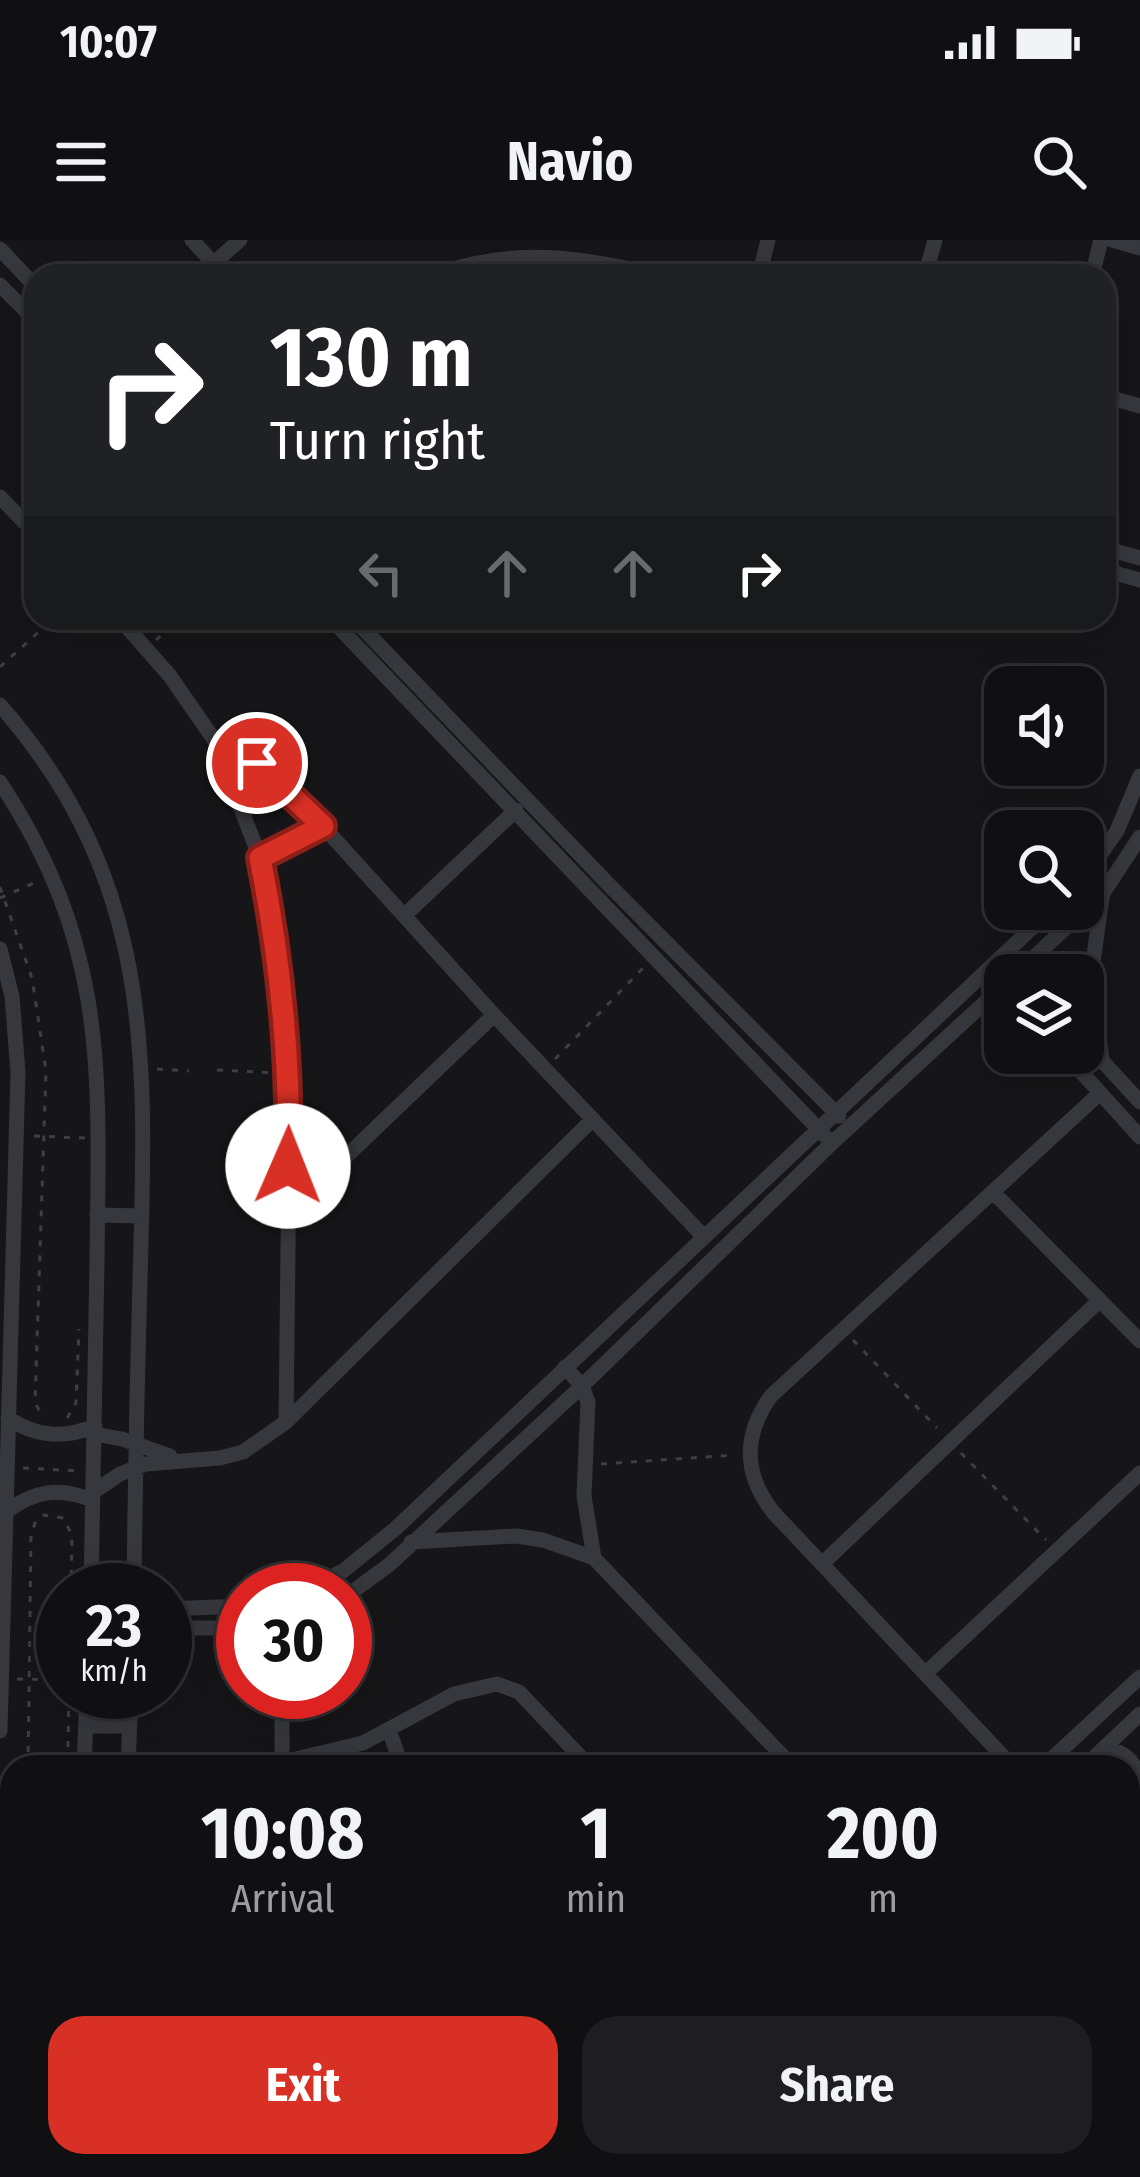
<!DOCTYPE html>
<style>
:root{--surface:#101012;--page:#1e1e20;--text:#f1f3f6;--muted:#9c9d9f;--line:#303032;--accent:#d93025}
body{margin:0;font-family:"Fira Sans Condensed",sans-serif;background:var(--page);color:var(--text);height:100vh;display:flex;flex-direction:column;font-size:45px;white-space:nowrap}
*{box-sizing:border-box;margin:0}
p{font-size:39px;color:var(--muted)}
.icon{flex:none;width:66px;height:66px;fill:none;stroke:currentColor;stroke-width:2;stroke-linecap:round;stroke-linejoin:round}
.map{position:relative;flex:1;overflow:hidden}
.side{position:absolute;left:0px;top:1515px;width:1140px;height:423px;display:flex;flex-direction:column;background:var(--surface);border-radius:36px 36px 0 0;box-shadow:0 6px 30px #0003,0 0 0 3px var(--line)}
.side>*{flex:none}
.hud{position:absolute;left:24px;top:24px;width:1092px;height:366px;border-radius:36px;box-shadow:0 6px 30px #0003,0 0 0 3px var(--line);background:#202124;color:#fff;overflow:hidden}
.controls{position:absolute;left:984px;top:426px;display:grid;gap:24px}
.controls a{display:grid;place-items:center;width:120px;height:120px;border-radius:24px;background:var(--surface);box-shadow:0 6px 30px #0003,0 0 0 3px var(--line);font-size:60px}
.speed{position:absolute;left:36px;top:1323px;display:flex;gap:24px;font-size:60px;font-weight:700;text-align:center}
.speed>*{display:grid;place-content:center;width:156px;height:156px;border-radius:50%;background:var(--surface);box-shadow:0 6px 30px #0003,0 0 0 3px var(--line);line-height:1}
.speed small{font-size:30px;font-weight:400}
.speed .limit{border:18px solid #d22;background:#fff;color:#111}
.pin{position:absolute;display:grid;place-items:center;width:102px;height:102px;color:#fff;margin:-51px;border:6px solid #fff;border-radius:50%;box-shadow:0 3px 12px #0007}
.me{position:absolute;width:132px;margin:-66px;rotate:1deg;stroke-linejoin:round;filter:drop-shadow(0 0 9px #0008)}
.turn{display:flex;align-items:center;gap:42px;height:252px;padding:0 48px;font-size:54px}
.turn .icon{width:156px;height:156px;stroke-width:2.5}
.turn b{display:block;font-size:84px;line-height:102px}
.lanes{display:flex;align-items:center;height:114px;padding:0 48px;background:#0003;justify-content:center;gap:60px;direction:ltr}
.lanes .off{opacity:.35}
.eta{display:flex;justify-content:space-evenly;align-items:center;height:204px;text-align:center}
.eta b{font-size:72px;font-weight:700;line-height:84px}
.cta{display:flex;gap:24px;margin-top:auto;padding:24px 48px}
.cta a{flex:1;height:138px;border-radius:36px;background:var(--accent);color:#fff;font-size:48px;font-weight:700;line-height:138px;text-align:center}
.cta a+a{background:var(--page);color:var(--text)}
.status{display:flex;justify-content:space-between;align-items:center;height:84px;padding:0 60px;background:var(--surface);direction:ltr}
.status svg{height:33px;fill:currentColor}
header{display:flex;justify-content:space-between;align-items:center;height:156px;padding:0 48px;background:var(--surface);font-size:54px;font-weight:700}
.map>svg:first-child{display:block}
</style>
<div class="status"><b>10:07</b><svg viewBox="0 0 49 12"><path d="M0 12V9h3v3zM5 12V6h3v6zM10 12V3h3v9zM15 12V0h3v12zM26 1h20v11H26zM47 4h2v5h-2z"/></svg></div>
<header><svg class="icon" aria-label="menu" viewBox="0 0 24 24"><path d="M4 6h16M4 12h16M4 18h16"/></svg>Navio<svg class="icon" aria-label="search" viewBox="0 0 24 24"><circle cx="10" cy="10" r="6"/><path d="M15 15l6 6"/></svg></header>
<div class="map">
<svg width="1140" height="1937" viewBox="0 0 1140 1937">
<rect width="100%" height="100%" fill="#161618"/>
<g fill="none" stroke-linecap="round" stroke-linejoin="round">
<path stroke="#3d3f44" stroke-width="3" stroke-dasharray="6 9" stroke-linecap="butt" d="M156 400 180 378
M0 427 54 378
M0 647 32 738 46 831 35 1162 42 1176
M0 658 34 643
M555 819 644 727
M157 829 189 831
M217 830 277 833
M34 896 85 898
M853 1100 937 1188
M67 1178 76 1163 79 1089
M961 1213 1046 1300
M601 1224 735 1215
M23 1228 80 1231
M17 1439 63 1440
M68 1507 69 1452
M28 1527 31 1295 35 1283 44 1275 63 1278 72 1295 71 1350
M0 1628H12
M0 1782H12
M16 1937 17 1926
M56 1937V1926
M464 1937V1926"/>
<path stroke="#37383d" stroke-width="15" d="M192 0 225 36
M1112 0 1140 8
M0 9 36 47
M213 24 240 0
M431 36C518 5 579 18 666 36
M759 36 768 0
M925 36 935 0
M1092 36 1101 0
M0 45 36 81
M1104 156 1140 166
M0 257 36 294
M1104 308 1140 318
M1104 330 1140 340
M119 378 170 436 215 501 260 618 274 689 290 833 286 1182
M330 378 825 896
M353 378 612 648 839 876
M0 465C156 643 146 821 140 1040 137 1144 135 1247 134 1350
M215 501 257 523 292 552 494 775 704 997
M0 542C109 708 99 834 97 1022 96 1132 93 1241 91 1350
M260 618 323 586
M1083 639 1117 591 1140 536
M406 674 516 570
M0 709 12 756 18 832 0 1491
M1015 735 1103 653 1140 597
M1083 800 1140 862
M1064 813 1140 897
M1102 820 1091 737 1102 657
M993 952 1140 1101
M287 973 494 775
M97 975 142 976
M565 1127 582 1146 588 1162 584 1256 594 1318
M8 1178C36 1197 64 1199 95 1186
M95 1194 122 1199 170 1216
M93 1252 120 1234 146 1224 220 1218 243 1212 286 1182 593 879
M6 1272C35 1250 59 1247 92 1260
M411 1302 516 1296 543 1300 594 1318 793 1527
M824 1322 1100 1060
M305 1350 343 1331 395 1289 1052 669
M345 1357 389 1325 582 1146 832 903 1005 744
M165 1369 243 1366
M165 1388H243
M927 1432 1140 1233
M282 1452V1527
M86 1486H130
M389 1490 402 1527
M1104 1508C1125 1511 1137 1523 1140 1544
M283 1522 363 1503 454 1454 497 1444 519 1452 590 1527
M84 1527 87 1452
M128 1527 131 1452
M1013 1527 773 1272C743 1233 743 1195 771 1156L1100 853
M1043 1527 1140 1437
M1084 1527 1140 1474
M1128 1598 1140 1586
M76 1926 86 1937
M114 1937V1926
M656 1937 668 1926
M723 1937 735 1926
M768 1937 780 1926"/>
</g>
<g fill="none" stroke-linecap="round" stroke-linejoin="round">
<g stroke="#8d1f18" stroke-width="30">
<path id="route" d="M257 523 323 586 260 618C281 722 291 820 288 926"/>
</g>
<use href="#route" stroke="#d93025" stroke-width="21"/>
</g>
</svg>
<div class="controls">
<a><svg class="icon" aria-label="sound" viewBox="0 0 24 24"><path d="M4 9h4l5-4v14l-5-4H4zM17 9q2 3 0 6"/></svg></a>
<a><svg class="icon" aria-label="search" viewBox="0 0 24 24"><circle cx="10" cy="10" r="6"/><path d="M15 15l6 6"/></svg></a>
<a><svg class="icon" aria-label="layers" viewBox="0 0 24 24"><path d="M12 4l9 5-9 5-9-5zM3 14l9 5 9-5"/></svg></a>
</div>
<div class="speed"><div>23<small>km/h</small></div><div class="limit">30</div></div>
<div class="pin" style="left:257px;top:523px;background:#d93025"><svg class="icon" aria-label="arrive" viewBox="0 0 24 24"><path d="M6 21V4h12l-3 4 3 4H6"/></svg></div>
<svg class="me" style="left:288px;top:926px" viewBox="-20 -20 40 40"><circle r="19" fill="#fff"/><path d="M0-13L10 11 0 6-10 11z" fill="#d93025"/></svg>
<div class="hud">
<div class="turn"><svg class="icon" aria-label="right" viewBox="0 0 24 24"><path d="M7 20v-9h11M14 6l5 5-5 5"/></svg><div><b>130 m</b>Turn right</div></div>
<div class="lanes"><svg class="icon off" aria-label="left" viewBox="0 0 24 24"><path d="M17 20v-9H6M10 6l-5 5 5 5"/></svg><svg class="icon off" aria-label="ahead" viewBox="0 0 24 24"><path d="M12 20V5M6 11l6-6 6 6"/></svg><svg class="icon off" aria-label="ahead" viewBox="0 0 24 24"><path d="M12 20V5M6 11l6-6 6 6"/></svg><svg class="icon" aria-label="right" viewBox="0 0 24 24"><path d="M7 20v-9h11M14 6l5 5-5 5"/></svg></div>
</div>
<section class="side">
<div class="eta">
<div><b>10:08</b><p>Arrival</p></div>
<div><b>1</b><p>min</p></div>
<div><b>200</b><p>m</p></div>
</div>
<div class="cta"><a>Exit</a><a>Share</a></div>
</section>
</div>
